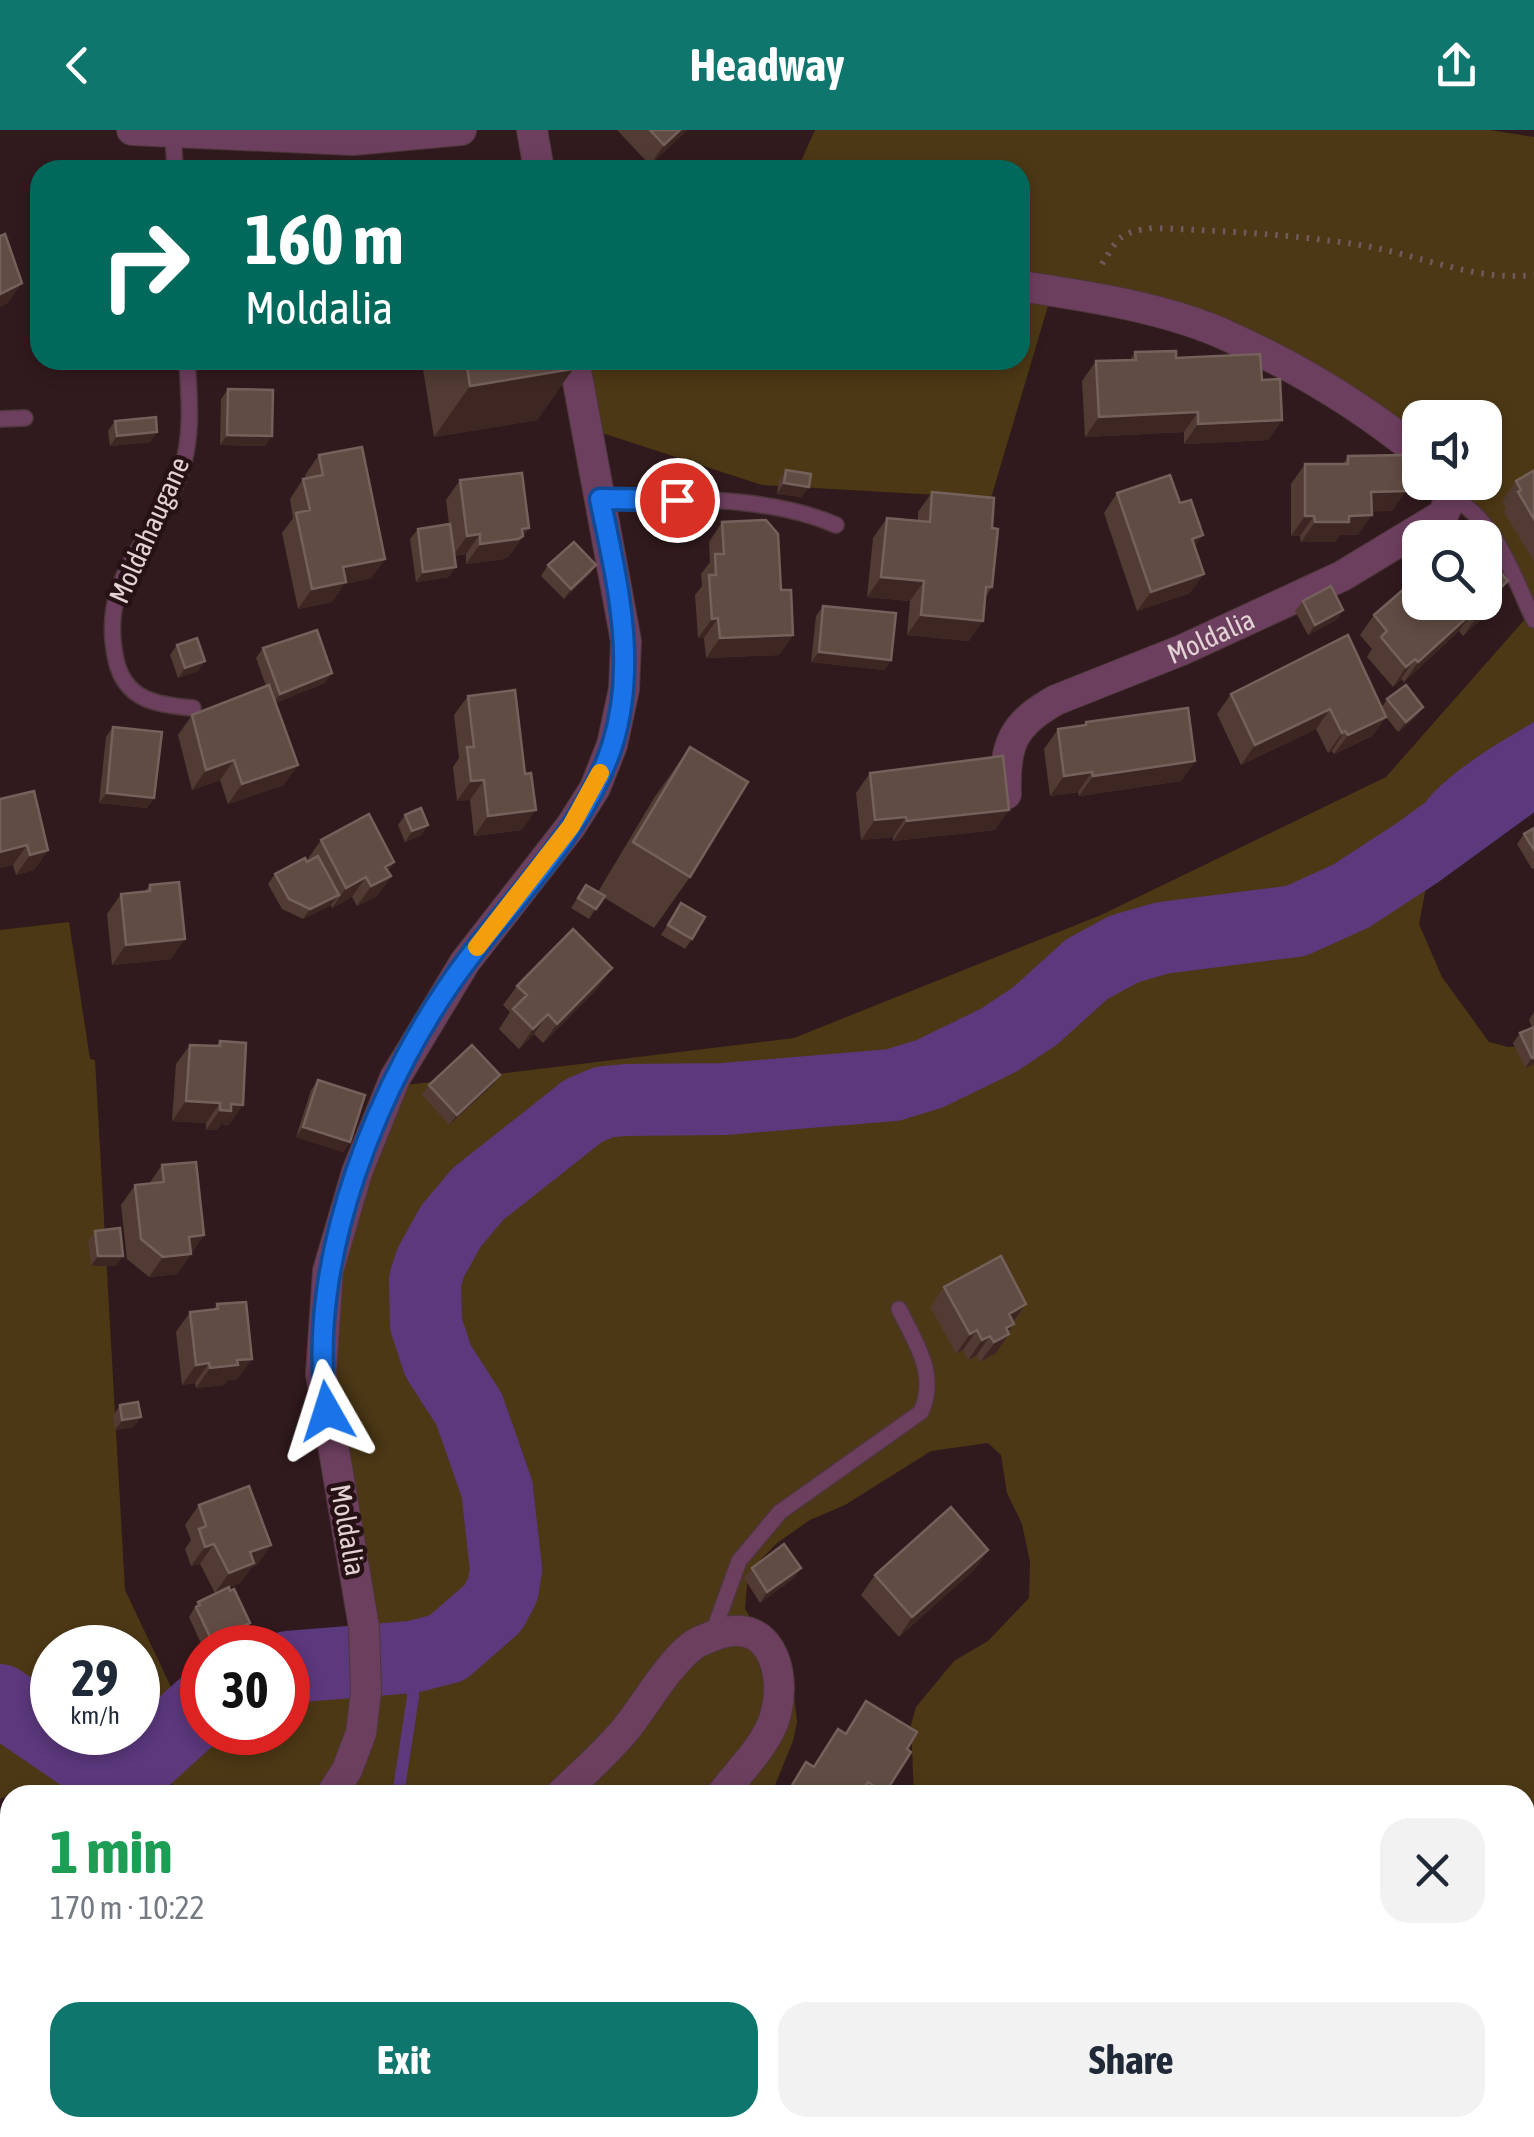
<!DOCTYPE html>
<meta charset="utf-8">
<style>
:root{--surface:#fff;--page:#f2f2f3;--text:#1f2937;--muted:#747a83;--accent:#0f766e}
body{margin:0;font-family:"Asap Condensed",sans-serif;background:var(--page);color:var(--text);height:100vh;display:flex;flex-direction:column;font-size:38px;white-space:nowrap}
*{box-sizing:border-box;margin:0}
p{font-size:32px;color:var(--muted)}
.icon{flex:none;width:55px;height:55px;fill:none;stroke:currentColor;stroke-width:2;stroke-linecap:round;stroke-linejoin:round}
.map{position:relative;flex:1;overflow:hidden}
.panel{position:absolute;left:0px;top:1655px;width:1535px;height:352px;display:flex;flex-direction:column;background:var(--surface);border-radius:30px 30px 0 0;box-shadow:0 5px 15px #0003}
.panel>*{flex:none}
.banner{position:absolute;left:30px;top:30px;width:1000px;height:210px;border-radius:30px;box-shadow:0 5px 15px #0003;background:#00695c;color:#fff;overflow:hidden}
.fabs{position:absolute;left:1402px;top:270px;display:grid;gap:20px}
.fabs a{display:grid;place-items:center;width:100px;height:100px;border-radius:20px;background:var(--surface);box-shadow:0 5px 15px #0003;font-size:50px}
.speed{position:absolute;left:30px;top:1495px;display:flex;gap:20px;font-size:50px;font-weight:700;text-align:center}
.speed>*{display:grid;place-content:center;width:130px;height:130px;border-radius:50%;background:var(--surface);box-shadow:0 5px 15px #0003;line-height:1}
.speed small{font-size:25px;font-weight:400}
.speed .limit{border:15px solid #d22;background:#fff;color:#111}
.pin{position:absolute;display:grid;place-items:center;width:85px;height:85px;color:#fff;margin:-42px;border:5px solid #fff;border-radius:50%;box-shadow:0 2px 10px #0007}
.me{position:absolute;width:110px;margin:-55px;rotate:354deg;stroke-linejoin:round;filter:drop-shadow(0 0 8px #0008)}
.turn{display:flex;align-items:center;gap:35px;height:210px;padding:0 50px;font-size:45px}
.turn .icon{width:130px;height:130px;stroke-width:2.5}
.turn b{display:block;font-size:70px;line-height:85px}
.round{display:grid;place-items:center;flex:none;width:105px;height:105px;border-radius:30px;background:var(--page)}
.summary{display:flex;align-items:center;justify-content:space-between;height:170px;padding:0 50px}
h1{font-size:60px;font-weight:700;line-height:75px;color:#1e9e55}
.action{display:flex;gap:20px;margin-top:auto;padding:20px 50px}
.action a{flex:1;height:115px;border-radius:30px;background:var(--accent);color:#fff;font-size:40px;font-weight:700;line-height:115px;text-align:center}
.action a+a{background:var(--page);color:var(--text)}
header{display:flex;justify-content:space-between;align-items:center;height:130px;padding:0 50px;background:var(--accent);color:#fff;font-size:45px;font-weight:700}
.map>svg:first-child{display:block}
</style>
<header><svg class="icon" aria-label="back" viewBox="0 0 24 24"><path d="M15 5l-7 7 7 7"/></svg>Headway<svg class="icon" aria-label="share" viewBox="0 0 24 24"><path d="M12 15V3M7 8l5-5 5 5M5 13v7h14v-7"/></svg></header>
<div class="map">
<svg width="1534" height="2007" viewBox="0 0 1534 2007">
<rect width="100%" height="100%" fill="#311a1d"/>
<path fill="#4c3815" fill-rule="evenodd" d="M815 0H1490L1534 7V470L1509 431 1439 353 1485 352V288H1420V331L1359 262 1053 159 991 368 762 355 599 302 590 230H1020V40H797Z
M1534 479V592L1445 651 1417 723 1431 731 1419 794 1442 847 1489 912 1508 917 1534 916V2007H958L993 2005 1008 1998H1525V1665H914L911 1595 916 1577 954 1531 988 1511 1029 1468 1030 1432 1022 1394 1007 1363 1001 1325 988 1313 931 1321 845 1375 810 1390 777 1413 748 1443 745 1479 793 1555 797 1592 793 1611 771 1665H198L166 1652 94 1655 10 1665 0 1669V800L69 792 90 929 95 930 125 1460 171 1557 202 1544V1602H288V1518L261 1517 295 1503 350 1499 326 1120 398 956 794 908 1101 785 1386 647ZM52 1518H138V1602H52Z
M524 1998H751L756 2007H530Z
M826 1998H943L956 2007H828Z"/>
<path fill="#5c387d" d="M1534 592V670L1467 719 1431 731 1417 723C1416 716 1412 707 1413 700 1416 658 1501 612 1534 592Z"/>
<g fill="none" stroke-linecap="round" stroke-linejoin="round">
<path stroke="#5c387d" stroke-width="12" d="M398 1665 413 1567 412 1527
M572 1998 573 2007"/>
<path stroke="#5c387d" stroke-width="72" d="M288 1537 412 1527 447 1518 493 1478 503 1459 506 1439 497 1359 469 1279 438 1231 426 1194 425 1150 431 1132 451 1096 478 1064 583 981 604 972 626 970 724 969 893 955 929 944 999 910 1035 886 1087 839 1124 819 1162 808 1296 791 1351 766 1417 723 1534 638
M0 1570 88 1630 108 1633 147 1627 202 1577"/>
<g stroke="#4d373a" stroke-width="18">
<path id="lane" d="M173 2 175 40
M187 230C189 265 193 304 182 338 158 411 97 443 116 530 125 570 156 575 193 578
M0 289 25 288
M1451 367C1495 388 1514 448 1534 490
M600 369C678 370 764 364 836 395
M712 1505 739 1431 780 1382 921 1282C938 1244 916 1214 899 1179"/>
</g>
<g stroke="#4d373a" stroke-width="32">
<g id="street">
<path d="M132 0 353 10 461 0"/>
<path d="M532 0 539 40"/>
<path d="M1020 156C1087 166 1168 178 1230 207 1296 237 1364 278 1420 324"/>
<path id="s1" d="M1006 664C1004 614 1013 594 1056 570L1182 520 1342 446 1443 385 1451 367 1443 352"/>
<path d="M331 1665 347 1640 361 1603 366 1562 364 1497 321 1244 328 1141 357 1042 395 948 465 832 571 696 595 658 612 615 624 559 626 511 574 230"/>
<path d="M560 1665C582 1644 606 1623 625 1600 647 1573 665 1538 692 1516 698 1511 706 1509 713 1506 768 1483 787 1539 776 1583 769 1613 739 1641 721 1665"/>
<path d="M0 1965 10 1955"/>
<path d="M777 1998 791 2007"/>
</g>
</g>
<path stroke="#6f5a5c" stroke-width="6" stroke-dasharray="2.5 8" stroke-linecap="butt" d="M1102 134C1119 107 1119 102 1153 98 1222 101 1291 104 1360 115 1417 124 1476 152 1534 145"/>
<use href="#lane" stroke="#6d3f5f" stroke-width="15"/>
<use href="#street" stroke="#6d3f5f" stroke-width="30"/>
</g>
<path fill="#513b33" d="M617 0H687L650 35Z
M1135 222 1176 228 1262 250 1282 290 1268 310 1184 314V302L1085 307 1082 251 1096 231 1130 230Z
M429 230H572L573 239 537 290 434 307 423 239Z
M228 259 265 316 220 315 221 269Z
M115 291 157 302 150 312 110 316 108 301Z
M319 325 385 429 371 448 344 454 332 472 298 479 282 403 293 388 290 369 303 349H306L305 345Z
M1348 326 1392 381H1372L1358 405H1340L1335 412H1301L1300 406H1291V354L1305 334H1343Z
M786 340 802 367 777 364 779 350Z
M1534 342V432L1504 382 1506 379 1502 371 1516 351Z
M460 350 529 398 509 426 504 429 466 434V424L454 426 449 447 416 452 410 409 418 399 449 394 446 370Z
M932 362 992 398V457L985 468 969 511 907 505 910 471 867 467 873 408 887 388 918 391V382Z
M1117 363 1195 417 1190 463 1137 481 1104 383Z
M722 392 781 460 793 505 779 525 706 528 704 508H698L695 465 702 456 701 444 710 432 709 412Z
M548 435H596L589 445 564 469 541 446Z
M1508 451 1484 487 1463 506 1459 501 1404 552 1401 549 1393 557 1367 527 1372 519 1360 505 1374 485Z
M1303 471 1343 480 1336 490 1308 505 1295 481Z
M823 476 891 530 884 540 811 532 816 486Z
M177 515 198 541 178 548 170 525Z
M263 518 325 553 275 573 284 655 228 674 220 650 192 660 178 605 192 585 266 556 256 528Z
M1231 564 1382 577 1387 569 1416 587 1398 602 1386 587 1372 606 1334 624 1332 621 1328 623 1316 599 1241 635 1217 584Z
M468 566 522 700 474 706 470 670 457 671 453 637 459 628 454 585Z
M1086 592 1195 631 1181 651 1079 666 1078 662 1050 666 1044 619 1058 599 1083 596Z
M113 597 154 668 147 678 99 673 106 607Z
M690 617V747L654 798 603 767 589 789 571 778 586 755 598 762 654 668Z
M870 643 995 700 893 711V707L861 710 856 663Z
M0 669 48 720 34 740 16 745 13 735 0 738Z
M405 685 428 695 421 705 405 712 398 695Z
M1534 698V738L1532 739 1517 714 1524 704Z
M321 710 394 732 388 741 391 746 377 766 357 776 352 767 332 778 331 775 303 789 282 779 268 754 275 744 308 732 307 730Z
M150 755 171 829 112 835 107 784 121 764 145 761Z
M681 773 692 809 685 819 661 805Z
M517 856 598 858 543 913 534 904 519 919 499 899 510 882 503 875Z
M1534 882V934L1525 938 1513 913 1520 903 1532 897 1529 890Z
M220 911 229 995 221 994 217 1000H206V993L172 991 176 934 190 915 216 916Z
M500 945 493 955 449 995 422 965 429 955Z
M318 950 350 1012 343 1022 296 1007 311 960Z
M162 1035 204 1105 177 1144 149 1147 127 1129 121 1075 135 1055 149 1054Z
M95 1101 116 1136H91L88 1111Z
M944 1157 1026 1174 996 1223 980 1232 976 1226 968 1230 963 1220 956 1224 930 1177Z
M217 1174 238 1249 228 1250 224 1255 196 1258 195 1253 182 1255 176 1202 190 1182 214 1179Z
M120 1275 134 1297 115 1300 113 1286Z
M199 1375 271 1415 257 1435 252 1437 240 1453 215 1463 200 1434 191 1436 185 1419 191 1410 185 1395Z
M988 1420 974 1440 899 1507 861 1465 875 1445Z
M752 1438H801L794 1448 760 1473 744 1448Z
M198 1472 243 1503 212 1518H203L189 1487Z
M866 1571 907 1619 911 1622 883 1665H784L806 1632 813 1637 838 1599 845 1603Z
M29 1998H58L59 2007H29Z
M97 1998H217L216 2007H93V2004Z
M226 1998H273V2007H226Z
M391 1998H467L470 2007H390L388 2001Z
M916 1998H957L952 2007H932L915 2000Z"/>
<path fill="#3e2723" d="M680 0H687L650 35 664 15Z
M22 153 8 173 0 177V164Z
M573 239 537 290 434 307 470 256Z
M1198 282 1184 302 1085 307 1099 287Z
M1282 290 1268 310 1184 314 1198 294Z
M157 302 150 312 110 316 117 306Z
M227 305 272 306 265 316 220 315Z
M784 353 809 357 802 367 777 364Z
M1406 361 1392 381 1357 382 1371 362Z
M1372 385 1358 405H1340L1335 412H1301L1315 392 1349 386Z
M1305 386H1314L1300 406H1291Z
M529 398 509 426 504 429 466 434 480 414 522 399Z
M480 404 466 424 453 426 467 406Z
M1203 405 1189 425 1192 409Z
M385 429 371 448 344 454 332 472 298 479 312 459 343 437Z
M596 435 589 445 564 469 571 459Z
M456 437 449 447 416 452 423 442Z
M1204 444 1190 463 1137 481 1151 462Z
M881 447 924 451 910 471 867 467Z
M1508 451 1484 487 1463 506 1494 463Z
M1343 480 1336 490 1308 505 1315 495Z
M1473 482 1459 501 1404 552 1418 532Z
M921 485 983 491 969 511 907 505Z
M718 488 704 508H698L712 489Z
M793 505 779 525 706 528 720 508Z
M819 522 891 530 884 540 811 532Z
M1415 529 1401 549 1393 557 1406 537Z
M205 531 198 541 178 548 185 538Z
M332 543 325 553 273 574 280 564Z
M1423 577 1416 587 1398 602 1406 592Z
M1330 579 1316 599 1241 635 1255 615Z
M1386 587 1372 606 1334 624 1348 605Z
M1345 601 1332 621 1328 623 1342 603Z
M234 630 220 650 192 660 206 640Z
M1195 631 1181 651 1079 666 1093 646Z
M298 635 284 655 228 674 242 654Z
M1092 642 1078 662 1050 666 1064 646Z
M484 650 470 670 457 671 471 651Z
M107 663 154 668 147 678 99 673Z
M536 680 522 700 474 706 488 686Z
M1009 680 995 700 893 711 907 691Z
M906 687 893 707 861 710 875 690Z
M428 695 421 705 405 712 412 701Z
M27 715 13 735 0 738V722Z
M48 720 34 740 16 745 30 725Z
M394 732 381 751 391 746 377 766 357 776 385 737Z
M366 747 352 767 332 778 346 758Z
M339 765 331 775 303 789 310 779Z
M185 809 171 829 112 835 126 815Z
M612 838 598 858 543 913 557 894Z
M548 884 534 904 519 919 533 899Z
M1532 928H1534V934L1525 938Z
M500 945 493 955 449 995 457 985Z
M186 971 220 973 206 993 172 991Z
M231 974 243 975 229 995 221 994 217 1000H206L220 980Z
M303 997 350 1012 343 1022 296 1007Z
M204 1105 177 1144 149 1147 163 1127 189 1107Z
M98 1126H123L116 1136H91Z
M1026 1174 1012 1194 1009 1184Z
M1014 1194 1006 1206 1009 1204 996 1223 980 1232 1006 1198Z
M977 1200 963 1220 956 1224 970 1204Z
M990 1206 976 1226 968 1230 982 1210Z
M252 1229 238 1249 228 1250 224 1255 196 1258 210 1238 237 1230Z
M209 1233 195 1253 182 1255 196 1235Z
M141 1287 134 1297 115 1300 122 1290Z
M214 1414 200 1434 191 1436 205 1417Z
M271 1415 257 1435 252 1437 240 1453 215 1463 229 1443 250 1422Z
M988 1420 974 1440 899 1507 912 1487Z
M801 1438 794 1448 760 1473 767 1462Z
M250 1493 243 1503 212 1518H207L212 1511Z
M0 1816 10 1819 0 1833Z"/>
<path fill="#614c44" stroke="#75615b" stroke-width="2.5" d="M650 0H680L664 15Z
M5 104 22 153 0 164V106Z
M1176 221V228L1260 224 1262 250 1280 249 1282 290 1198 294V282L1099 287 1096 231 1136 230 1135 222Z
M466 230H572L573 239 470 256Z
M228 259 273 260 272 306 227 305Z
M156 287 157 302 117 306 115 291Z
M362 317 385 429 343 437 346 452 312 459 296 383 310 380 303 349 323 345 319 325Z
M1405 325 1406 361 1371 362 1372 385 1349 386V392H1315L1314 386H1305V334H1348V326Z
M786 340 811 344 809 357 784 353Z
M1533 341 1534 342V389L1518 362 1521 360 1516 351Z
M522 343 529 398 522 399 523 406 518 409 480 414V404L467 406 460 350Z
M1170 345 1180 373 1191 370 1203 405 1192 409 1204 444 1151 462 1117 363Z
M932 362 994 368 992 398 998 399 992 457H986L983 491 921 485 924 451 881 447 887 388 930 392Z
M766 390 778 404 781 460H791L793 505 720 508 718 488 712 489 709 445H716L715 424H724L722 392Z
M450 394 456 437 423 442 418 399Z
M574 412 596 435 571 459 548 435Z
M1485 425 1508 451 1494 463 1498 467 1477 486 1473 482 1418 532 1415 529 1406 537 1381 507 1387 501 1374 485 1420 445V472H1485Z
M1331 456 1343 480 1315 495 1303 471Z
M823 476 896 483 891 530 819 522Z
M317 500 332 543 280 564 263 518Z
M1348 505 1386 587 1348 605 1345 601 1342 603 1330 579 1255 615 1231 564Z
M197 508 205 531 185 538 177 515Z
M269 555 298 635 242 654 234 630 206 640 192 585Z
M1406 555 1423 577 1406 592 1387 569Z
M515 560 525 644 531 643 536 680 488 686 484 650 471 651 467 617H474L468 566Z
M1188 578 1195 631 1093 646 1092 642 1064 646 1058 599 1086 595V592Z
M113 597 162 602 154 668 107 663Z
M690 617 748 652 690 747 633 712Z
M1003 626 1009 680 907 691 906 687 875 690 870 643Z
M34 661 48 720 30 725 27 715 0 722V669Z
M421 678 428 695 412 701 405 685Z
M369 684 394 732 385 737 391 746 371 756 366 747 346 758 321 710Z
M1534 698V720L1524 704Z
M318 726 339 765 310 779 289 769 275 744 305 728 307 732Z
M179 752 185 809 126 815 121 764 150 761V755Z
M586 755 605 766 596 779 578 768Z
M681 773 705 787 692 809 668 795Z
M573 799 612 838 557 894 548 884 533 899 513 879 527 865 517 856Z
M1534 897V928H1532L1520 903Z
M220 911 246 913 243 975 231 974V981L220 980V973L186 971 190 915 220 916Z
M472 915 500 945 457 985 429 955Z
M318 950 365 965 350 1012 303 997Z
M196 1032 204 1105 189 1107 191 1124 163 1127 141 1109 135 1055 164 1052 162 1035Z
M120 1098 123 1126H98L95 1101Z
M1001 1126 1026 1174 1009 1184 1014 1194 1006 1198 1009 1204 994 1212 990 1206 982 1210 977 1200 970 1204 944 1157Z
M246 1172 252 1229 237 1230 238 1235 210 1238 209 1233 196 1235 190 1182 218 1179 217 1174Z
M138 1272 141 1287 122 1290 120 1275Z
M249 1356 271 1415 250 1422 254 1433 229 1443 214 1414 205 1417 199 1399 206 1396 199 1375Z
M951 1377 988 1420 912 1487 875 1445Z
M784 1414 801 1438 767 1462 752 1438Z
M229 1457 230 1461 234 1459 250 1493 212 1511 196 1477 200 1475 198 1472Z
M866 1571 917 1602 907 1619 911 1622 885 1663 868 1652 860 1665H797L798 1662 791 1657 806 1632 814 1637 838 1599 846 1604Z
M0 1757 10 1761V1819L0 1816Z
M36 1998H58L59 2007H36Z
M107 1998H217V2005H200V2007H107Z
M233 1998H273V2007H234Z
M408 1998H467L470 2007H411Z
M940 1998H957L954 2004Z"/>
<g fill="none" stroke-linecap="round" stroke-linejoin="round">
<g stroke="#114b97" stroke-width="25">
<path id="route" d="M327 1281C303 1135 380 944 468 829 519 762 585 698 612 616 638 534 617 451 600 369L677 370"/>
</g>
<use href="#route" stroke="#1a73e8" stroke-width="18"/>
<path stroke="#f59e0b" stroke-width="18" d="M477 817 571 696 600 643"/>
</g>
<g text-anchor="middle" dominant-baseline="central" stroke-width="9" stroke-linejoin="round" paint-order="stroke">
<g font-size="28" fill="#e2d2d3" stroke="#261114">
<text transform="translate(149 400) rotate(-66)">Moldahaugane</text>
<text stroke="none"><textPath href="#s1" startOffset="282">Moldalia</textPath></text>
<text transform="translate(348 1400) rotate(80)">Moldalia</text>
</g>
</g>
</svg>
<div class="fabs">
<a><svg class="icon" aria-label="sound" viewBox="0 0 24 24"><path d="M4 9h4l5-4v14l-5-4H4zM17 9q2 3 0 6"/></svg></a>
<a><svg class="icon" aria-label="search" viewBox="0 0 24 24"><circle cx="10" cy="10" r="6"/><path d="M15 15l6 6"/></svg></a>
</div>
<div class="speed"><div>29<small>km/h</small></div><div class="limit">30</div></div>
<div class="pin" style="left:677px;top:370px;background:#d93025"><svg class="icon" aria-label="arrive" viewBox="0 0 24 24"><path d="M6 21V4h12l-3 4 3 4H6"/></svg></div>
<svg class="me" style="left:327px;top:1281px" viewBox="-20 -20 40 40"><path d="M0-17L14 15 0 8-14 15z" fill="#1a73e8" stroke="#fff" stroke-width="4"/></svg>
<div class="banner">
<div class="turn"><svg class="icon" aria-label="right" viewBox="0 0 24 24"><path d="M7 20v-9h11M14 6l5 5-5 5"/></svg><div><b>160 m</b>Moldalia</div></div>
</div>
<section class="panel">
<div class="summary"><div><h1>1 min</h1><p>170 m · 10:22</p></div><a class="round"><svg class="icon" aria-label="close" viewBox="0 0 24 24"><path d="M6 6l12 12M18 6L6 18"/></svg></a></div>
<div class="action"><a>Exit</a><a>Share</a></div>
</section>
</div>
